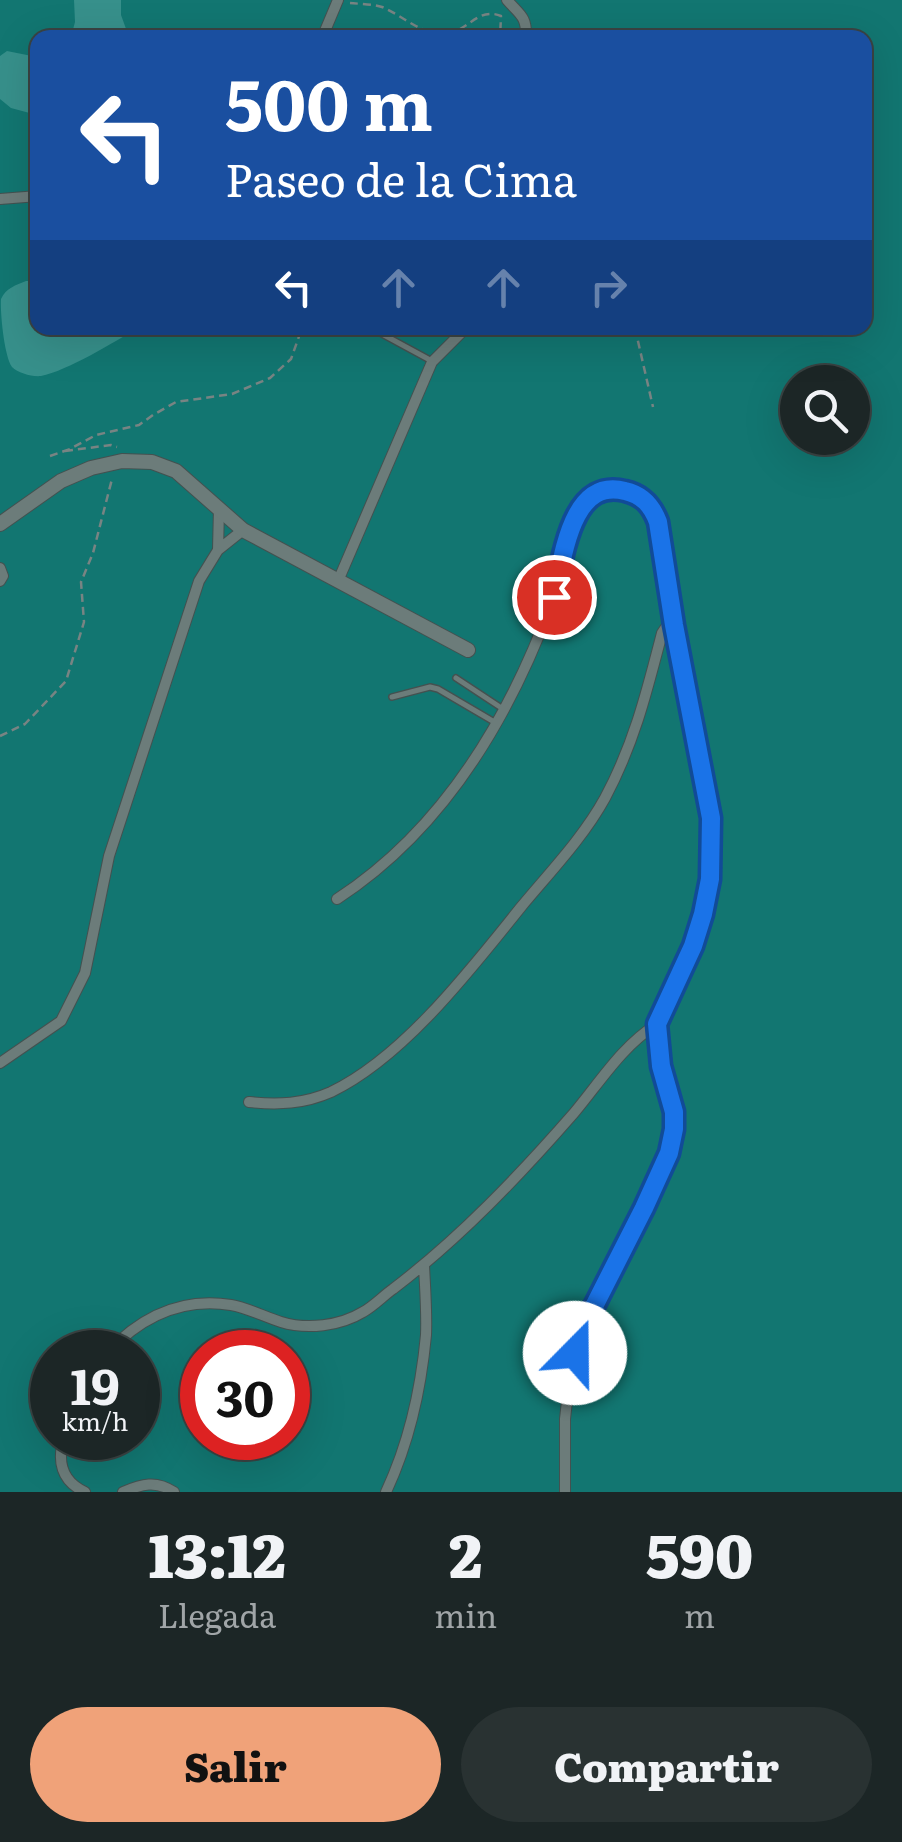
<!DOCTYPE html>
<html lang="es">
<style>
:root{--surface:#1c2626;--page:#293232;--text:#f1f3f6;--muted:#a0a5a7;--line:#3a4343;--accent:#f0a279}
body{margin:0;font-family:Literata,serif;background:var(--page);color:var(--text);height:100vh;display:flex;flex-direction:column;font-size:38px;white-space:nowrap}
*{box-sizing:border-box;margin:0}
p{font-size:32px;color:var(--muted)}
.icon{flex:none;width:55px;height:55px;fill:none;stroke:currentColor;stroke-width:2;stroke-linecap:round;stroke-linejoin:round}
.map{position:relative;height:1492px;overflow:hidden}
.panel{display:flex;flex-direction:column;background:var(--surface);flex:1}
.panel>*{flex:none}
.guide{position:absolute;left:30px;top:30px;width:842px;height:305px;border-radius:20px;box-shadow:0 10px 40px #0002,0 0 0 2px var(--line);background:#1a4fa0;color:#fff;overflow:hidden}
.buttons{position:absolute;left:780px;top:365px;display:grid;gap:20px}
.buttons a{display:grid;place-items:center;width:90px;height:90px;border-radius:50%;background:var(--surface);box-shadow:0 10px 40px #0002,0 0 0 2px var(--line);font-size:50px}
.speed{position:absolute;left:30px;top:1330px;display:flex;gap:20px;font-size:50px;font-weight:700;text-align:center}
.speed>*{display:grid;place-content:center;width:130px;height:130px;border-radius:50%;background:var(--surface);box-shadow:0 10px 40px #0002,0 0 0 2px var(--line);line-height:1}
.speed small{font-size:25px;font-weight:400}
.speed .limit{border:15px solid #d22;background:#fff;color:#111}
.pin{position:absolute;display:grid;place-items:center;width:85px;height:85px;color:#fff;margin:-42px;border:5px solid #fff;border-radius:50%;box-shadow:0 2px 10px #0007}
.me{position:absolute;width:110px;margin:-55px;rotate:22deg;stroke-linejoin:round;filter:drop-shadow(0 0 8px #0008)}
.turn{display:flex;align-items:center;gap:35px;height:210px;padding:0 30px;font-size:45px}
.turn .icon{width:130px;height:130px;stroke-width:2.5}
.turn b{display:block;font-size:70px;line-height:85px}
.lanes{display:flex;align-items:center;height:95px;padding:0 30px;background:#0003;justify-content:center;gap:50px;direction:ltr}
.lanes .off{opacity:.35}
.eta{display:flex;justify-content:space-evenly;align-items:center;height:170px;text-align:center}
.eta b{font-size:60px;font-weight:800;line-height:70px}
.action{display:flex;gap:20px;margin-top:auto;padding:20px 30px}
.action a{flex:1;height:115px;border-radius:60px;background:var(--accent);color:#111;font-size:40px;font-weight:800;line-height:115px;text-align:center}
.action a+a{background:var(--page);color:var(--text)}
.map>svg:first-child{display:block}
</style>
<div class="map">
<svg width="902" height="1492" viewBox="0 0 902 1492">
<rect width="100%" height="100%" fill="#253332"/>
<path fill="#127671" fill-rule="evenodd" d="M0 0H902V1492H0ZM38 38H865V328H38ZM798 382H852V438H798ZM52 1352H138V1438H52ZM202 1352H288V1438H202Z"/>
<path fill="#37908b" d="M74 0H121V15L129 37H71L75 22Z
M7 51 37 57V115L11 108 0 99V56Z
M26 281H37L38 328H138C114 342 67 371 41 376 32 377 18 373 12 367 4 356 0 311 1 299 6 288 16 285 26 281Z"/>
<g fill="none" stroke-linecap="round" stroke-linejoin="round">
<g stroke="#445150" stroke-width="8">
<path id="lane" d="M371 328 430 360
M456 678 503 709
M392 697 430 687 438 689 496 723"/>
</g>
<g stroke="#445150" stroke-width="12">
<path id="street" d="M507 0C520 15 527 16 526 38
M322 38 338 0
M0 199 38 196
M218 550 219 508
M0 568 3 576 0 581
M338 581 432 362 466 328
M337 899C443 830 509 719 552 602 561 576 567 519 585 501 603 484 639 486 652 508 655 513 656 518 658 523L674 625 711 818 710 879 703 914 693 945 657 1024 661 1065 674 1112 673 1129 669 1153 644 1208 583 1328 575 1353 569 1383 565 1419V1492
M0 1063 61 1021 85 973 109 856 199 581 218 550 243 530
M249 1102C278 1105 304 1104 331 1092 404 1057 471 969 521 907 550 872 583 838 605 798 634 744 647 691 662 633L666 627 674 625
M108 1352C141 1317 181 1297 231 1305 248 1308 265 1317 281 1322 307 1330 340 1326 363 1312 374 1306 383 1296 393 1289 460 1238 519 1176 574 1113 600 1082 622 1046 657 1024
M64 1438C57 1461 61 1481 85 1492
M123 1492C142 1484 156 1480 174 1492
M386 1492C409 1443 421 1389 426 1335 427 1312 425 1288 424 1265"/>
</g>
<g stroke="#445150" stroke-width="16">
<path id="secondary" d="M0 524 61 481 91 468 122 461 152 462 176 471 243 530 468 650"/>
</g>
<path stroke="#788483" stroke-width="2.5" stroke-dasharray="8 5" stroke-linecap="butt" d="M350 3C360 4 372 4 382 7 404 16 424 38 450 33 469 29 479 7 501 16L500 38
M635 328 653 407
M65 451 111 445 117 447
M50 456 70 449 96 435 139 425 153 415 176 402 232 394 270 378 291 359 302 328
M0 736 25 724 66 681 84 622 81 582 93 553 112 479"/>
<use href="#lane" stroke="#6c7c7a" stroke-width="5"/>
<use href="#street" stroke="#6c7c7a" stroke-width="10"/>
<use href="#secondary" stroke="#6c7c7a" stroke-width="14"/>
</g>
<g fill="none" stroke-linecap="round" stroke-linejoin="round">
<g stroke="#114b97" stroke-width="25">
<path id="route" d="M554 597C563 560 570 477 625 491 643 495 652 506 658 522L674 625 711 818 710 879 703 914 693 946 657 1024 661 1066 674 1112V1129L669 1153 644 1208 583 1328 575 1353"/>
</g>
<use href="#route" stroke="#1a73e8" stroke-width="18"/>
</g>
</svg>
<div class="buttons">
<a><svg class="icon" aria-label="search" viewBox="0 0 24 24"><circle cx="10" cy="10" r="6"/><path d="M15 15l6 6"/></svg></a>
</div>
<div class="speed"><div>19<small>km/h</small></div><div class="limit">30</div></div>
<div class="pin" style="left:554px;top:597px;background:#d93025"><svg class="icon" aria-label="arrive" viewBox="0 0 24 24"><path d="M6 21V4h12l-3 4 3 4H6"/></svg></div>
<svg class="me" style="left:575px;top:1353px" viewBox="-20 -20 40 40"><circle r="19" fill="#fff"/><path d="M0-13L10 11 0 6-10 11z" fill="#1a73e8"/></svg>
<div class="guide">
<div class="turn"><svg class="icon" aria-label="left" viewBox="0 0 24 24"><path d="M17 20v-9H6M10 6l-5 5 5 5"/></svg><div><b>500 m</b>Paseo de la Cima</div></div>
<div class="lanes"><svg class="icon" aria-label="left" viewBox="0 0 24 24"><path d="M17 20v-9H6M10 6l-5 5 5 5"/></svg><svg class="icon off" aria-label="ahead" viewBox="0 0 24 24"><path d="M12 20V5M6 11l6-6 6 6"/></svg><svg class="icon off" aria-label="ahead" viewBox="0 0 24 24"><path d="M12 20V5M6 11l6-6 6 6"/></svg><svg class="icon off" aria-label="right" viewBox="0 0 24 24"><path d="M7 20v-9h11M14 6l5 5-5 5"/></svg></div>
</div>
</div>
<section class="panel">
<div class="eta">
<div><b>13:12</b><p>Llegada</p></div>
<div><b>2</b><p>min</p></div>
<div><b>590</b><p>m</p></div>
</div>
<div class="action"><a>Salir</a><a>Compartir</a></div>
</section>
